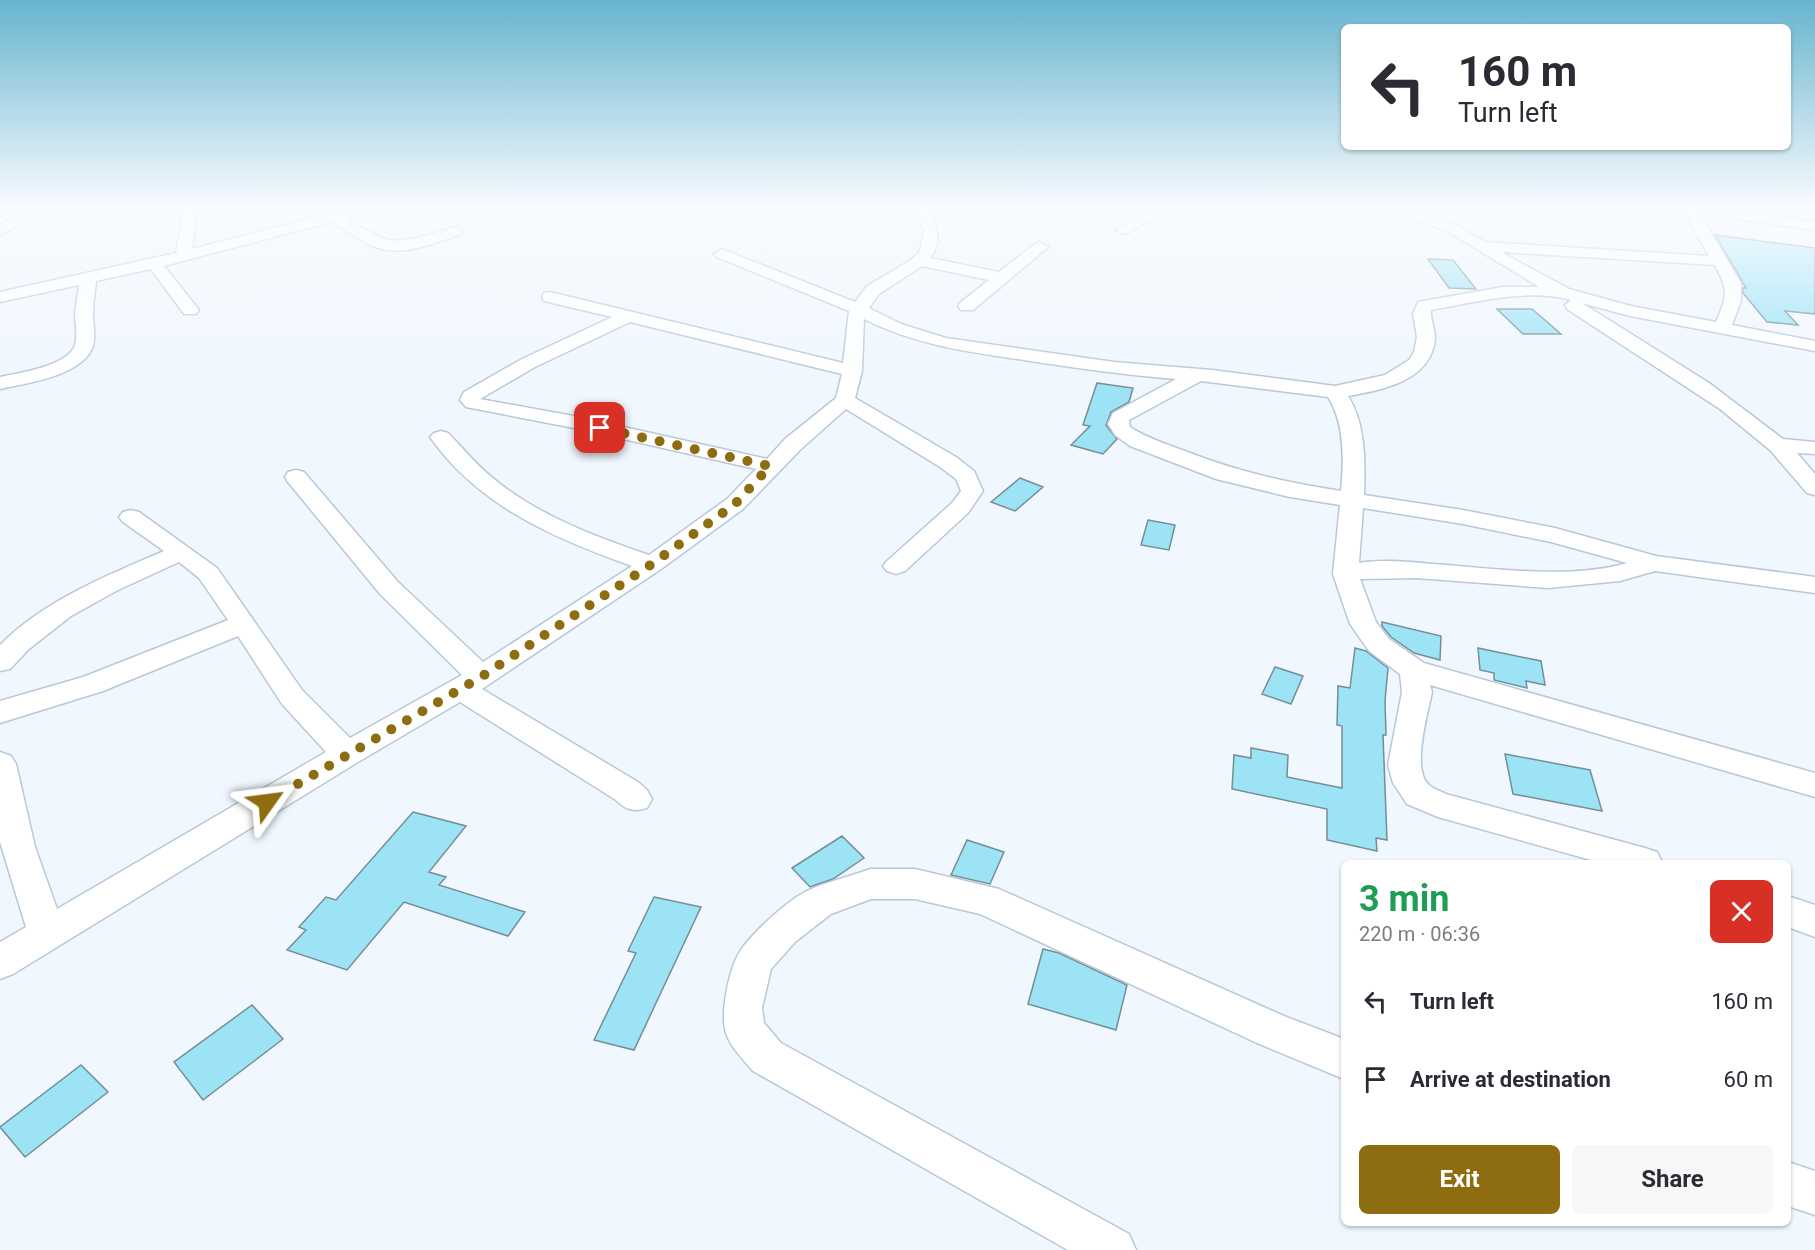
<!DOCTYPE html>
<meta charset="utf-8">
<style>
:root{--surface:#fff;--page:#f7f7f7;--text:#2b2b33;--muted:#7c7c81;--accent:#8e6d10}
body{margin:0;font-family:Roboto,sans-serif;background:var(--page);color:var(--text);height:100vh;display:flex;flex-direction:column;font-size:22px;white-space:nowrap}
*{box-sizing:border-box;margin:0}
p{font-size:20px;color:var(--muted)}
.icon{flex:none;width:33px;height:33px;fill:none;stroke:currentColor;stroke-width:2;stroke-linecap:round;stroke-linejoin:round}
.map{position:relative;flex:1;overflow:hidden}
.panel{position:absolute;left:1341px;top:860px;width:450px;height:366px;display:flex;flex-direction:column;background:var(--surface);border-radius:9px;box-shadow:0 2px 4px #0004}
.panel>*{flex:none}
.guide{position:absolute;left:1341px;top:24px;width:450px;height:126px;border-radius:9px;box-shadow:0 2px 4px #0004;background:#fff;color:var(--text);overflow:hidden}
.pin{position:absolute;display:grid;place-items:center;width:51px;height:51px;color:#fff;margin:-26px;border-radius:12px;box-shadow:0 3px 9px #0006}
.me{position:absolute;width:66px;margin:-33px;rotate:59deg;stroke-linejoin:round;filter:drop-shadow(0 0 4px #0008)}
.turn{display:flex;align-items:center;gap:21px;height:126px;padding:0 18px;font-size:27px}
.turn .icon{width:78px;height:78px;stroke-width:2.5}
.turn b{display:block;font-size:42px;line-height:51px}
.round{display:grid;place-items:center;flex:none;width:63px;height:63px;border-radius:9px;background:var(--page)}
.headline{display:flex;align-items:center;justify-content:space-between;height:102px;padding:0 18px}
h1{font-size:36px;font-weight:700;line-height:45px;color:#1e9e55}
.primary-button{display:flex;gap:12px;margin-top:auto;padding:12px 18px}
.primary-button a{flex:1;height:69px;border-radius:9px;background:var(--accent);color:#fff;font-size:24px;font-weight:700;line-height:69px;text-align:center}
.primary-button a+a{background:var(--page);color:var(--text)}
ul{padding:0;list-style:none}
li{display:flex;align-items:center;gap:18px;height:78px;padding:0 18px}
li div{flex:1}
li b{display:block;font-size:22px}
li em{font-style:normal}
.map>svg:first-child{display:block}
</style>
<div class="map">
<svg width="1815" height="1250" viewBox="0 0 1815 1250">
<rect width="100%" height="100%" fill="#f0f7fe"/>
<path fill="#9ce3f6" stroke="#758e95" stroke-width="1.5" d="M1715 235 1815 248V314L1785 311 1798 325 1767 322 1743 293V288H1746Z
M1428 259 1453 260 1476 289 1449 288Z
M1497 309H1532L1561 334H1523Z
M1097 383 1133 388 1129 402 1111 412 1106 425 1117 439 1103 454 1071 445 1090 426 1083 425Z
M1020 478 1043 487 1015 511 991 502Z
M1148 520 1175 525 1169 550 1141 545Z
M1382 622 1441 636 1440 660 1414 653 1391 637 1382 626Z
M1355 648 1366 651 1388 668 1385 701 1386 735H1383L1387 840 1376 838 1377 851 1327 840V809L1232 789 1234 755 1251 758V748L1288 755 1287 777 1342 788V726L1337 725 1338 686 1350 688Z
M1478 648 1541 661 1545 685 1526 681 1527 688 1494 680V673L1480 670Z
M1275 667 1303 676 1291 704 1262 694Z
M1505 754 1590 770 1602 811 1513 794Z
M413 812 466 826 429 872 446 877 439 885 525 912 508 936 404 902 347 970 287 950 306 930 299 927 326 897 336 900Z
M842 836 864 858 833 879 810 887 792 868Z
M967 840 1004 852 990 884 951 875Z
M654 897 701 907 634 1050 594 1040 636 953 628 951Z
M1043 949 1059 953 1127 985 1116 1030 1028 1004Z
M252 1005 283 1039 203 1100 174 1062Z
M81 1065 108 1092 25 1157 0 1127Z"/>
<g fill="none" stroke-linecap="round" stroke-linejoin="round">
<g stroke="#b8c8d9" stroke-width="3">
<path id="minor" d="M184 208H198L192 249 352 208H373L371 211 345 218 375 235 391 241 417 238 456 227 463 231 461 234C434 243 404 257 375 247 360 241 346 230 331 222L164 266 199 310 196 314H184L151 269 96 281C95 292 93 303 93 314 93 324 96 336 93 346 83 376 27 383 0 389V377C19 373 68 366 75 345 78 335 75 323 75 313 76 303 78 294 79 285L0 302V292L176 253Z
M913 208H927C936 225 944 241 930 258L999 272 1035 244 1040 242 1048 247 973 310H961L958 306 961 302 989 280 922 266 879 294 869 308 901 324 946 338 1114 362 1212 370 1335 386 1385 375 1409 360 1414 352 1417 337 1413 314 1418 302 1503 287H1539L1452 234 1427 223 1388 211 1386 208C1423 208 1454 223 1485 242L1709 256 1682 208H1696L1741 283V301L1732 325 1815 341V351L1630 316 1582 303 1709 383 1783 439 1815 442V454L1797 453 1815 474V495L1807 493 1770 450 1720 409 1567 309 1565 305 1571 300C1526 288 1476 302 1431 310 1430 320 1435 328 1435 338 1432 381 1382 390 1348 396 1366 424 1365 462 1364 495L1463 510 1555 528 1656 556 1815 577V593L1655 571 1620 581 1548 588 1416 578 1360 579 1376 622 1389 639 1424 663 1815 773V797L1430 685 1432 692C1428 713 1411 770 1429 785 1433 789 1441 791 1446 794L1645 848 1657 852 1662 862H1598L1438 817 1407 804 1393 783 1388 765 1402 692 1400 674 1369 651 1350 624 1333 574 1340 505 1290 497 1216 479 1130 446 1115 435 1108 424 1113 413 1176 379C1125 375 1075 368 1024 360 969 352 915 345 864 319L862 371 855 398 956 457 974 471 983 491 968 513 905 571 896 574 887 571 883 566 887 561 952 503 961 491 956 479 940 467 846 409 801 449 743 509 661 569 482 689 638 782 647 790 652 799 647 808C633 812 626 810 616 800L460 702 358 762 13 974 0 979V942L26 927 0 842V752L11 756 16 764 35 847 57 909 326 752 282 704 238 636 103 691 0 723V701L83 677 228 620 199 578 179 562 118 590 71 616 29 649 10 669 0 671V645C45 600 106 576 164 551L123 522 119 517 123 512 131 510 139 512 217 568 302 690 350 738 462 675 380 594 288 482 285 477 288 472 296 470 304 472 398 582 483 662 632 566C556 539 478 506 430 437L434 433 441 431 448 433C463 448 477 466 494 479 539 516 594 536 649 555L727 499 756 469 579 429 466 407 460 400 464 392 522 359 612 317 544 301 542 297 544 293 550 292 843 363 849 311 717 257 714 254 722 249 727 251 855 302 867 286 911 260 920 251 924 230ZM1501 252 1715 265C1729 291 1727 296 1716 322L1631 306 1569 289ZM630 322 842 374 836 398 785 439 767 459 579 417 480 399 535 367ZM1201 381 1328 397C1345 423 1344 461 1341 491 1285 482 1238 472 1185 451 1166 444 1147 438 1130 427L1129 420ZM1363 508 1463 524 1551 542 1627 563C1570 580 1492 568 1433 564 1409 562 1383 559 1359 563Z
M1154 208H1171L1128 233 1123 234 1116 230Z
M1700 208H1725L1815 222V230L1756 222 1702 211Z
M26 210 33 214 31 217 0 235V225Z
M870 869H915L999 889 1284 1016 1344 1039V1079L1257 1043 980 914 915 899H871L831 914 795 942 771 969 762 1008 764 1023 781 1043 1129 1234 1136 1250H1068L753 1071C743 1059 728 1045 725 1029 721 1010 729 967 741 950 754 931 785 903 805 892 825 882 849 877 870 869Z
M1788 896 1815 905V937L1788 927Z
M1788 1162 1815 1171V1215L1788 1206Z"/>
</g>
<use href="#minor" fill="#fff" fill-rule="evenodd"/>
</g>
<linearGradient id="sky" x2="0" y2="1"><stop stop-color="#67b4ce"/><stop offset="0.54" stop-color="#f8fbff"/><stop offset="1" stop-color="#f8fbff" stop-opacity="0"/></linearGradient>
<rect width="1815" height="383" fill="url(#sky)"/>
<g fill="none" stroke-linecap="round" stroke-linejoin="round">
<path stroke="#8e6d10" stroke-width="10" stroke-dasharray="0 18" d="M267 802 481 677 652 564 735 504 770 466 600 428"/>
</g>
</svg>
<div class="pin" style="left:600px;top:428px;background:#d93025"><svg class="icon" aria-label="arrive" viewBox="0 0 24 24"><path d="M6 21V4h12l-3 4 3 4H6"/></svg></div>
<svg class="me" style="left:267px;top:802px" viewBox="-20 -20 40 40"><path d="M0-17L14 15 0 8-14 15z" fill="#8e6d10" stroke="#fff" stroke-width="4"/></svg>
<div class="guide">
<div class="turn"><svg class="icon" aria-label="left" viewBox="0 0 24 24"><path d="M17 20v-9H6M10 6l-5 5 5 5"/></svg><div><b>160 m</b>Turn left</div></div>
</div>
<section class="panel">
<div class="headline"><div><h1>3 min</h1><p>220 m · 06:36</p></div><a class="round" style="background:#d93025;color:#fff"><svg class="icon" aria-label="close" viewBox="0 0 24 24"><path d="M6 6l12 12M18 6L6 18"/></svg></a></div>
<ul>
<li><svg class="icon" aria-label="left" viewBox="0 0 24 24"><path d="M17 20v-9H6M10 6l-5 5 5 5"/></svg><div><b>Turn left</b></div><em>160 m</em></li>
<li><svg class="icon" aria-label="arrive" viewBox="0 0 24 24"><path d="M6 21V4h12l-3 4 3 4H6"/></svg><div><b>Arrive at destination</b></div><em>60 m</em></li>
</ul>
<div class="primary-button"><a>Exit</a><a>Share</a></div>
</section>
</div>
